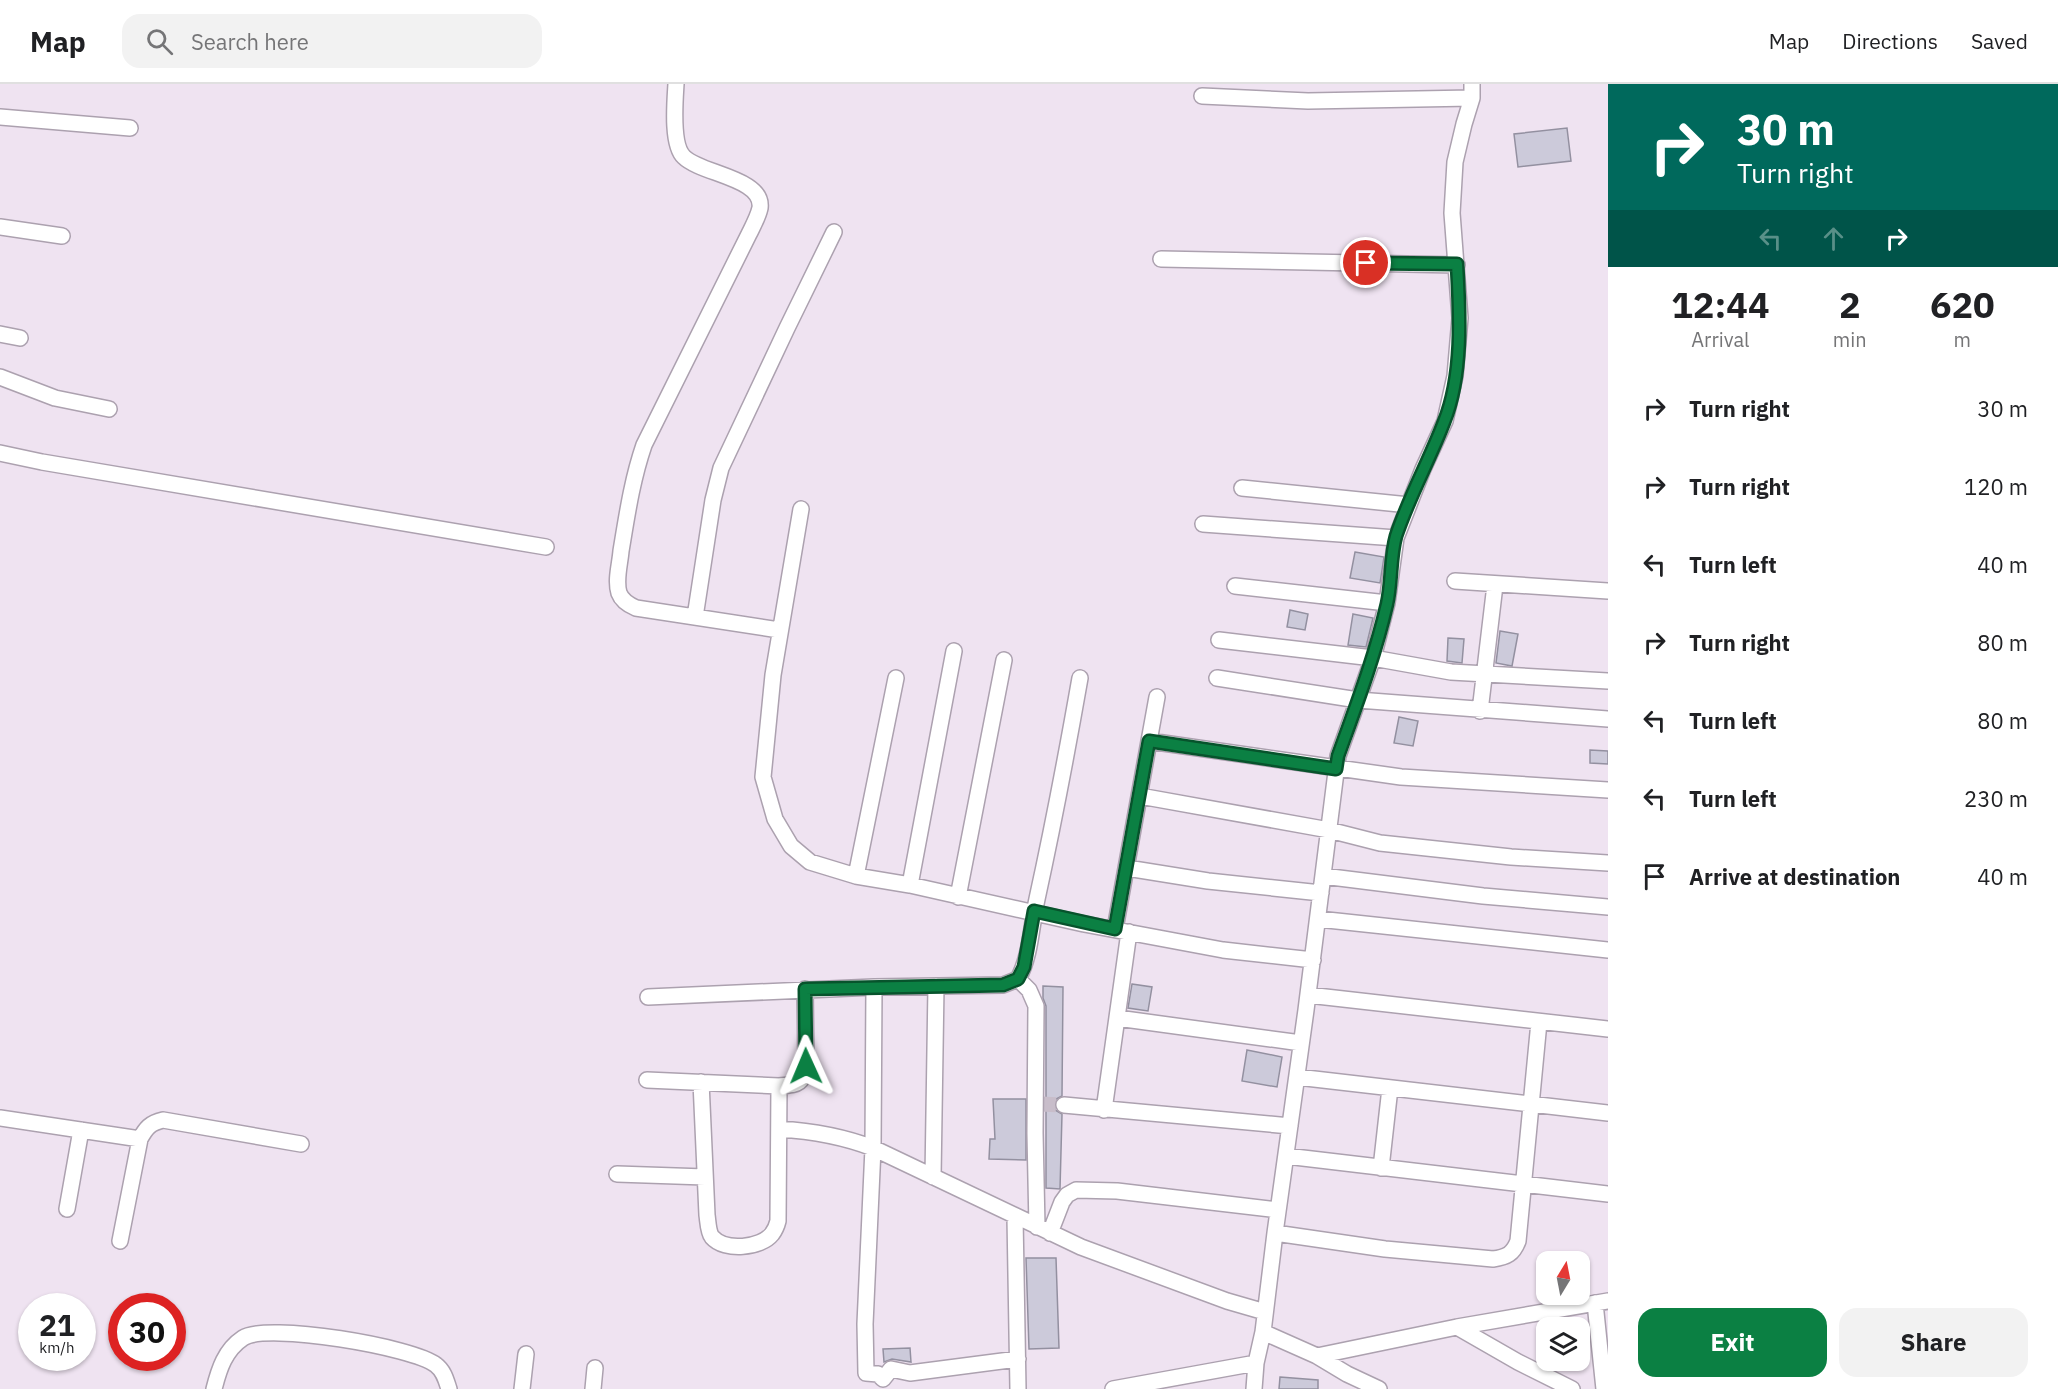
<!DOCTYPE html>
<style>
:root{--surface:#fff;--page:#f2f2f2;--text:#202124;--muted:#757577;--line:#e0e0e0;--accent:#0b8043}
body{margin:0;font-family:"IBM Plex Sans",sans-serif;background:var(--page);color:var(--text);height:100vh;display:flex;flex-direction:column;font-size:22px;white-space:nowrap}
*{box-sizing:border-box;margin:0}
p{font-size:20px;color:var(--muted)}
.icon{flex:none;width:33px;height:33px;fill:none;stroke:currentColor;stroke-width:2;stroke-linecap:round;stroke-linejoin:round}
.map{position:relative;flex:1;overflow:hidden}
.sheet{display:flex;flex-direction:column;background:var(--surface);width:450px}
.sheet>*{flex:none}
.guide{background:#00695c;color:#fff;overflow:hidden}
.needle{width:39px;rotate:10deg}
.controls{position:absolute;left:1536px;top:1167px;display:grid;gap:12px}
.controls a{display:grid;place-items:center;width:54px;height:54px;border-radius:12px;background:var(--surface);box-shadow:0 2px 4px #0004;font-size:30px}
.speed{position:absolute;left:18px;top:1209px;display:flex;gap:12px;font-size:30px;font-weight:700;text-align:center}
.speed>*{display:grid;place-content:center;width:78px;height:78px;border-radius:50%;background:var(--surface);box-shadow:0 2px 4px #0004;line-height:1}
.speed small{font-size:15px;font-weight:400}
.speed .limit{border:9px solid #d22;background:#fff;color:#111}
.pin{position:absolute;display:grid;place-items:center;width:51px;height:51px;color:#fff;margin:-26px;border:3px solid #fff;border-radius:50%;box-shadow:0 2px 6px #0007}
.me{position:absolute;width:66px;margin:-33px;rotate:359deg;stroke-linejoin:round;filter:drop-shadow(0 0 4px #0008)}
.turn{display:flex;align-items:center;gap:21px;height:126px;padding:0 30px;font-size:27px}
.turn .icon{width:78px;height:78px;stroke-width:2.5}
.turn b{display:block;font-size:42px;line-height:51px}
.lanes{display:flex;align-items:center;height:57px;padding:0 30px;background:#0003;justify-content:center;gap:30px;direction:ltr}
.lanes .off{opacity:.35}
.eta{display:flex;justify-content:space-evenly;align-items:center;height:102px;text-align:center}
.eta b{font-size:36px;font-weight:700;line-height:42px}
.action{display:flex;gap:12px;margin-top:auto;padding:12px 30px}
.action a{flex:1;height:69px;border-radius:18px;background:var(--accent);color:#fff;font-size:24px;font-weight:700;line-height:69px;text-align:center}
.action a+a{background:var(--page);color:var(--text)}
ul{padding:0;list-style:none}
li{display:flex;align-items:center;gap:18px;height:78px;padding:0 30px}
li div{flex:1}
li b{display:block;font-size:22px}
li em{font-style:normal}
header{display:flex;align-items:center;gap:36px;box-sizing:border-box;height:84px;padding:0 30px;background:var(--surface);border-bottom:2px solid var(--line)}
header strong{font-size:28px}
nav{display:flex;gap:33px;margin-inline-start:auto;font-size:21px}
.search{width:420px;height:54px;background:var(--page);display:flex;align-items:center;gap:15px;box-sizing:border-box;padding:0 21px;border-radius:18px;color:var(--muted);font-size:22px}
main{display:flex;flex:1;min-height:0}
.map>svg:first-child{display:block}
</style>
<header>
<strong>Map</strong>
<div class="search"><svg class="icon" aria-label="search" viewBox="0 0 24 24"><circle cx="10" cy="10" r="6"/><path d="M15 15l6 6"/></svg>Search here</div>
<nav><a>Map</a><a>Directions</a><a>Saved</a></nav>
</header>
<main>
<div class="map">
<svg width="1608" height="1305" viewBox="0 0 1608 1305">
<rect width="100%" height="100%" fill="#efe3f1"/>
<path fill="#cccada" stroke="#9390a0" stroke-width="1.5" d="M1567 44 1571 77 1518 83 1514 50Z
M1355 468 1384 473 1380 499 1350 494Z
M1290 526 1308 530 1305 546 1287 543Z
M1353 530 1373 534 1366 563 1348 561Z
M1500 547 1518 550 1512 582 1496 579Z
M1448 554 1464 555 1462 579 1447 577Z
M1399 633 1418 637 1413 662 1394 659Z
M1590 666 1608 667V680L1590 679Z
M1132 900 1152 903 1148 927 1128 924Z
M1043 902 1063 903 1062 1012 1056 1015 1054 1021 1055 1026 1062 1030 1060 1105 1046 1104V922L1043 914Z
M1247 966 1282 973 1277 1003 1242 997Z
M993 1015H1026V1076L989 1075 990 1055H995Z
M1026 1174H1056L1059 1264 1029 1265Z
M910 1264 911 1278 892 1275 884 1278 883 1265Z
M1280 1293 1318 1296V1305H1279Z"/>
<g fill="none" stroke-linecap="round" stroke-linejoin="round">
<path stroke="#c8bdca" stroke-width="15" stroke-dasharray="15 8" stroke-linecap="butt" d="M1041 1020 1064 1021"/>
<g stroke="#aca1af" stroke-width="18">
<path id="minor" d="M676 0C675 17 671 61 684 73 701 90 764 94 760 124 758 133 753 142 749 150L644 361C632 396 627 431 621 467 620 480 615 496 619 509 622 517 629 521 636 524L779 546
M1202 12 1308 17 1472 14
M0 33 130 44
M0 143 62 152
M1161 175 1457 181
M0 250 20 254
M0 293 55 314 109 325
M0 369 42 378 546 463
M1242 404 1409 421
M801 425 773 591 763 693 775 735 791 762 810 778 856 792 910 801 1084 840 1223 866 1313 876
M1203 440 1396 454
M1455 497 1608 507
M1235 502 1387 519
M695 533 713 416 721 384 787 244 834 148
M1219 556 1373 574 1451 588 1608 597
M1217 594 1358 616 1608 635
M1480 627 1495 501
M1149 657 1401 693 1608 706
M1140 712 1329 746 1380 759 1511 773 1608 779
M1127 784 1208 797 1321 809
M856 792 896 594
M1323 792 1483 812 1608 823
M910 801 954 567
M958 813 1004 576
M1318 835 1608 866
M1115 845 1157 613
M1018 895 1029 906 1036 922 1035 1049 1037 1143
M874 903 873 1064 865 1240 866 1289 878 1290 883 1295 891 1285 910 1289 1018 1275
M1308 911 1608 945
M648 913 874 903 1003 901 1018 895C1031 871 1031 842 1037 815 1053 742 1067 668 1080 594
M1117 934 1301 959
M1297 993 1608 1029
M647 996 779 1002C797 1000 802 1002 806 982L805 905
M701 998 707 1131C708 1137 708 1148 712 1153 725 1168 761 1164 772 1150 775 1146 777 1141 778 1137L779 1002
M1064 1021 1290 1042
M1104 1026 1129 848
M0 1034 140 1055
M779 1045C812 1047 842 1052 873 1064L1081 1163 1227 1217 1265 1228
M1286 1072 1608 1110
M1381 1084 1390 1004
M617 1090 705 1093
M933 1093 936 902
M67 1125 81 1046
M1015 1133 1018 1305
M1050 1149 1062 1118 1067 1111 1076 1106 1117 1107 1278 1126
M1275 1149 1385 1165 1493 1175C1507 1173 1513 1170 1518 1157L1539 938
M120 1157 140 1055C146 1044 150 1039 163 1036L301 1060
M1595 1219 1604 1305
M1457 1243 1518 1278 1572 1305
M1263 1248 1317 1272 1347 1290 1379 1305
M1317 1272 1457 1243 1608 1217
M214 1305C219 1285 225 1266 243 1254 266 1238 414 1263 436 1281 444 1287 446 1296 449 1305
M522 1305 526 1270
M593 1305 595 1284
M1113 1305 1256 1279
M1254 1305 1256 1279 1263 1248 1275 1149 1306 926 1338 672 1373 574 1387 519 1396 454 1423 385 1445 337 1455 292 1460 234 1452 129 1455 78 1464 40 1472 14V0"/>
</g>
<use href="#minor" stroke="#fff" stroke-width="15"/>
</g>
<g fill="none" stroke-linecap="round" stroke-linejoin="round">
<g stroke="#07532c" stroke-width="15">
<path id="route" d="M806 982 805 905 1003 901 1018 895 1024 883 1034 827 1115 845 1149 657 1336 685 1338 672C1356 622 1375 572 1387 520 1392 498 1390 473 1396 452 1409 413 1429 377 1444 338 1463 291 1460 231 1457 180L1366 179"/>
</g>
<use href="#route" stroke="#0b8043" stroke-width="10"/>
</g>
</svg>
<div class="controls">
<a><svg class="needle" viewBox="-14 -14 28 28"><path d="M0-13l5 13h-10z" fill="#e53935"/><path d="M0 13l5-13h-10z" fill="#757577"/></svg></a>
<a><svg class="icon" aria-label="layers" viewBox="0 0 24 24"><path d="M12 4l9 5-9 5-9-5zM3 14l9 5 9-5"/></svg></a>
</div>
<div class="speed"><div>21<small>km/h</small></div><div class="limit">30</div></div>
<div class="pin" style="left:1366px;top:179px;background:#d93025"><svg class="icon" aria-label="arrive" viewBox="0 0 24 24"><path d="M6 21V4h12l-3 4 3 4H6"/></svg></div>
<svg class="me" style="left:806px;top:982px" viewBox="-20 -20 40 40"><path d="M0-17L14 15 0 8-14 15z" fill="#0b8043" stroke="#fff" stroke-width="4"/></svg>
</div>
<section class="sheet">
<div class="guide">
<div class="turn"><svg class="icon" aria-label="right" viewBox="0 0 24 24"><path d="M7 20v-9h11M14 6l5 5-5 5"/></svg><div><b>30 m</b>Turn right</div></div>
<div class="lanes"><svg class="icon off" aria-label="left" viewBox="0 0 24 24"><path d="M17 20v-9H6M10 6l-5 5 5 5"/></svg><svg class="icon off" aria-label="ahead" viewBox="0 0 24 24"><path d="M12 20V5M6 11l6-6 6 6"/></svg><svg class="icon" aria-label="right" viewBox="0 0 24 24"><path d="M7 20v-9h11M14 6l5 5-5 5"/></svg></div>
</div>
<div class="eta">
<div><b>12:44</b><p>Arrival</p></div>
<div><b>2</b><p>min</p></div>
<div><b>620</b><p>m</p></div>
</div>
<ul>
<li><svg class="icon" aria-label="right" viewBox="0 0 24 24"><path d="M7 20v-9h11M14 6l5 5-5 5"/></svg><div><b>Turn right</b></div><em>30 m</em></li>
<li><svg class="icon" aria-label="right" viewBox="0 0 24 24"><path d="M7 20v-9h11M14 6l5 5-5 5"/></svg><div><b>Turn right</b></div><em>120 m</em></li>
<li><svg class="icon" aria-label="left" viewBox="0 0 24 24"><path d="M17 20v-9H6M10 6l-5 5 5 5"/></svg><div><b>Turn left</b></div><em>40 m</em></li>
<li><svg class="icon" aria-label="right" viewBox="0 0 24 24"><path d="M7 20v-9h11M14 6l5 5-5 5"/></svg><div><b>Turn right</b></div><em>80 m</em></li>
<li><svg class="icon" aria-label="left" viewBox="0 0 24 24"><path d="M17 20v-9H6M10 6l-5 5 5 5"/></svg><div><b>Turn left</b></div><em>80 m</em></li>
<li><svg class="icon" aria-label="left" viewBox="0 0 24 24"><path d="M17 20v-9H6M10 6l-5 5 5 5"/></svg><div><b>Turn left</b></div><em>230 m</em></li>
<li><svg class="icon" aria-label="arrive" viewBox="0 0 24 24"><path d="M6 21V4h12l-3 4 3 4H6"/></svg><div><b>Arrive at destination</b></div><em>40 m</em></li>
</ul>
<div class="action"><a>Exit</a><a>Share</a></div>
</section>
</main>
